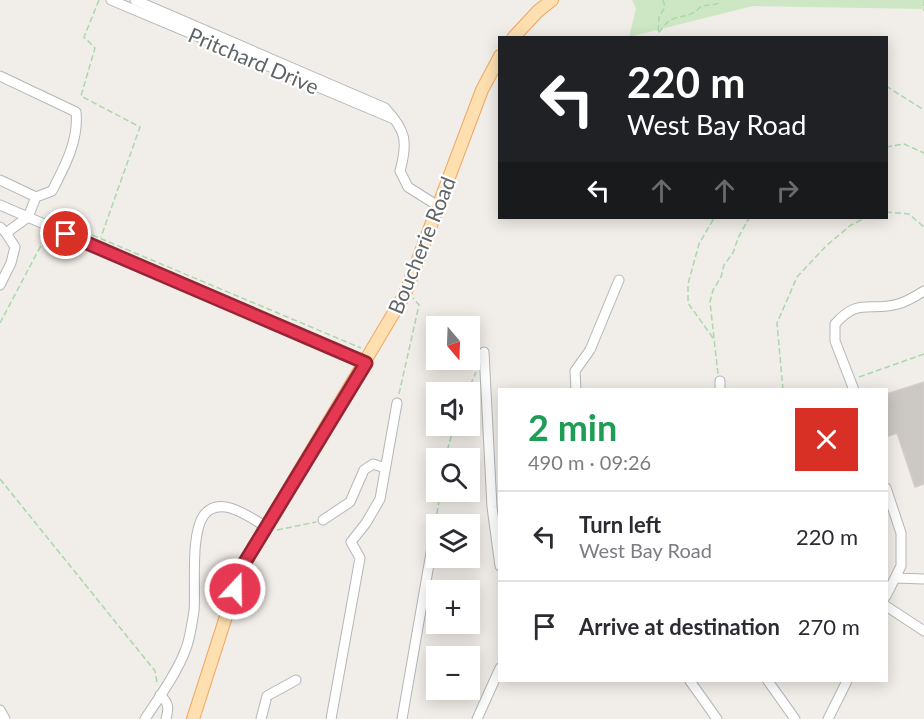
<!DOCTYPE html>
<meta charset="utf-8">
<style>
:root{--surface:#fff;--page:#f7f7f7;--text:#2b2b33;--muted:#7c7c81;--line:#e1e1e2}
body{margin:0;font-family:Lato,sans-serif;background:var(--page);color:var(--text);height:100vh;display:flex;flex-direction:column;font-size:22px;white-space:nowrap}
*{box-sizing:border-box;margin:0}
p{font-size:20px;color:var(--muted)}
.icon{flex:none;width:33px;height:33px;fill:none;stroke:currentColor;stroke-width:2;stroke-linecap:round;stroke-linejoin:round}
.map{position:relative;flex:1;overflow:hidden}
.side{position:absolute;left:498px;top:388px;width:390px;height:294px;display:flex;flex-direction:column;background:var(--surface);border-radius:0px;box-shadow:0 3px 15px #0003}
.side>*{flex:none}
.banner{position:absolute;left:498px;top:36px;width:390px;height:183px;border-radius:0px;box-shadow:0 3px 15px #0003;background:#202124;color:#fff;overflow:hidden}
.needle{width:39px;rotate:161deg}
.controls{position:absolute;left:426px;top:316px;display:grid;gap:12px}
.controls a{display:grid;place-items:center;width:54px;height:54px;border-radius:0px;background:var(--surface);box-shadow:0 3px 15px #0003;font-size:30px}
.pin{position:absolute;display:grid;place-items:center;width:51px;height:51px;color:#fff;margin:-26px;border:3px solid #fff;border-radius:50%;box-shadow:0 2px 6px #0007}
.me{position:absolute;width:66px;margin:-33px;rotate:21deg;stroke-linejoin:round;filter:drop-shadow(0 0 4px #0008)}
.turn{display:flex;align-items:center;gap:21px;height:126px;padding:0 30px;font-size:27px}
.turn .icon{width:78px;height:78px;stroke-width:2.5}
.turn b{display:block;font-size:42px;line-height:51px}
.lanes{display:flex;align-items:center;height:57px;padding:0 30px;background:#0003;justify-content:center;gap:30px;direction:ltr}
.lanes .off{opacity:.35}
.round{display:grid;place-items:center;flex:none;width:63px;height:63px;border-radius:0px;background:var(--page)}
.overview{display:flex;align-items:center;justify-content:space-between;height:102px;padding:0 30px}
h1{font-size:36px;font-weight:700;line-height:45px;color:#1e9e55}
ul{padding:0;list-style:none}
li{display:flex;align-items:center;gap:18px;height:90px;padding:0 30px;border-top:2px solid var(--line)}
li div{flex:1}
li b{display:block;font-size:22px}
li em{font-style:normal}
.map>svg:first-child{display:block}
</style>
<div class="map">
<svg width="924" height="719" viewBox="0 0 924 719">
<rect width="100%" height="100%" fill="#f1ede8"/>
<path fill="#cde7c5" d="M632 0H923L924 9 753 6 629 37 636 8Z"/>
<path fill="#ccc8c4" stroke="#d5cdc6" stroke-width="1.5" d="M924 382V484L915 487 897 433 886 437V394Z"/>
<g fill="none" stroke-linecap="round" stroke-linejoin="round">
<g stroke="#b3b7b9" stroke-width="11">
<path id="minor" d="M111 0 394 119
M135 0 385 108C406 130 408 142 400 171L408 187 438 206
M0 76 76 112C79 140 65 166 52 191L36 197 28 217 6 233
M0 180 36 197
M0 205 366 363
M0 227 6 233 15 247 11 263 0 285
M484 352 492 507 500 566
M576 390 575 371 590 350 619 280
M720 390V381
M854 390 835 341V324C859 297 869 312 898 304 906 302 916 296 924 291
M886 488 901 533V566L886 596
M323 520 350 502 364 470 373 464 385 468
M896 578 924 579
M886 606 924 631
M690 681 717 719
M768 681 795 719
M160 695C169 703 169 708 166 719
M0 710 5 719
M145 719C158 699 177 673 185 651 190 640 192 623 194 611 196 587 190 534 204 515 220 494 251 518 266 527
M261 719 267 696 296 680
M331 719 360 558 351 542 366 523 380 499 397 403
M402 719 436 524
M477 719 500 668
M828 719 847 681"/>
</g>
<g stroke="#efa762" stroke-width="14">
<path id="major" d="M513 38 538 11 552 0
M193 719 242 567 405 294 482 90 500 56"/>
</g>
<path stroke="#a9d9aa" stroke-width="1.5" stroke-dasharray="6 3" stroke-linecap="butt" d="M99 0 84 37 95 48 81 96 140 127 101 237
M663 0 665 7 659 17 658 33C661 30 665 24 669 21 680 14 691 19 701 6L717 4 720 0
M924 0V11
M886 86 924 110
M886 147 904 144 924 153
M886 212 909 214 924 227
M59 221 361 348
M0 323 47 234
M713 338 688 303V284L699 244 714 218
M718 374 710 302 713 290 721 277 724 265 733 253 738 238 749 218
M859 377 924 354
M783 390 777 323 797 277 826 246 851 225 865 218
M467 393 476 372
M399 394 419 305 413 298
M445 459 454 426
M0 479 155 671 157 683
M437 514 440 492
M277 530 316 522"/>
<use href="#minor" stroke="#fff" stroke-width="9"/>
<use href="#major" stroke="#fddfb0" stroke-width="12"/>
</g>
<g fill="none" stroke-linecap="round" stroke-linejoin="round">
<g stroke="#962435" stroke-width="15">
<path id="route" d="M66 234 366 363 242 567 235 589"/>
</g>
<use href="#route" stroke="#e63852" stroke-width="10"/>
</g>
<g text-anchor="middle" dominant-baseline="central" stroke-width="4.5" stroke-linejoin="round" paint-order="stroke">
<g font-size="21" fill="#5f6567" stroke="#fff">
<text transform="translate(254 60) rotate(23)">Pritchard Drive</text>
<text transform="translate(421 245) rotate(-68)">Boucherie Road</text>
</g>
</g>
</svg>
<div class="controls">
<a><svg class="needle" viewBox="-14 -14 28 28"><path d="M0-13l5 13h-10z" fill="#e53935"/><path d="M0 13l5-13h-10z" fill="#7c7c81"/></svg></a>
<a><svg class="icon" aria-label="sound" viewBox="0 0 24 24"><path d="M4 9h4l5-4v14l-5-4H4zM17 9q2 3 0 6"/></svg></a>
<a><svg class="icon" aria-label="search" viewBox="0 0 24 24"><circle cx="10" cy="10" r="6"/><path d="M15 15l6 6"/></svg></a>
<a><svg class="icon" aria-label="layers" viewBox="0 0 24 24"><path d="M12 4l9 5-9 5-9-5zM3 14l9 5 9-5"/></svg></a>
<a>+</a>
<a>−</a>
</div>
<div class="pin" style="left:66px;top:234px;background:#d93025"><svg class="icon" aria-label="arrive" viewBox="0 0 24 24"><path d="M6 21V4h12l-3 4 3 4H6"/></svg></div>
<svg class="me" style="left:235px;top:589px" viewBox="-20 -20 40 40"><circle r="17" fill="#e63852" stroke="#fff" stroke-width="3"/><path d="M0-11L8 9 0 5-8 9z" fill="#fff"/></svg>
<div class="banner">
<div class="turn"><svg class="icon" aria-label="left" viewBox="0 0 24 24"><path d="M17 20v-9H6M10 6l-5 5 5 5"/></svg><div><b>220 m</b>West Bay Road</div></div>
<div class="lanes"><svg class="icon" aria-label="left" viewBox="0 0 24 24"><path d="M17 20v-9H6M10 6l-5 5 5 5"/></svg><svg class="icon off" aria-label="ahead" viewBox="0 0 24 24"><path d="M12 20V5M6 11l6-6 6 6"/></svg><svg class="icon off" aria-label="ahead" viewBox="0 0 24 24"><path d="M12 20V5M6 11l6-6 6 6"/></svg><svg class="icon off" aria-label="right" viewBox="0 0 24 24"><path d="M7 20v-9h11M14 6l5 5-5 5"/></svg></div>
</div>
<section class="side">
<div class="overview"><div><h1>2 min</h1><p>490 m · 09:26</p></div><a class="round" style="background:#d93025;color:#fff"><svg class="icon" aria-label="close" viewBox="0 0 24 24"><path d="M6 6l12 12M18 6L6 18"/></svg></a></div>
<ul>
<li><svg class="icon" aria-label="left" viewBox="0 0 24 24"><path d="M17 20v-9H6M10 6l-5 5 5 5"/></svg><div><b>Turn left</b><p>West Bay Road</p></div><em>220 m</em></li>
<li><svg class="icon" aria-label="arrive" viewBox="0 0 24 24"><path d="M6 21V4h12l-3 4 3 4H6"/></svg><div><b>Arrive at destination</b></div><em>270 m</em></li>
</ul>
</section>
</div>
